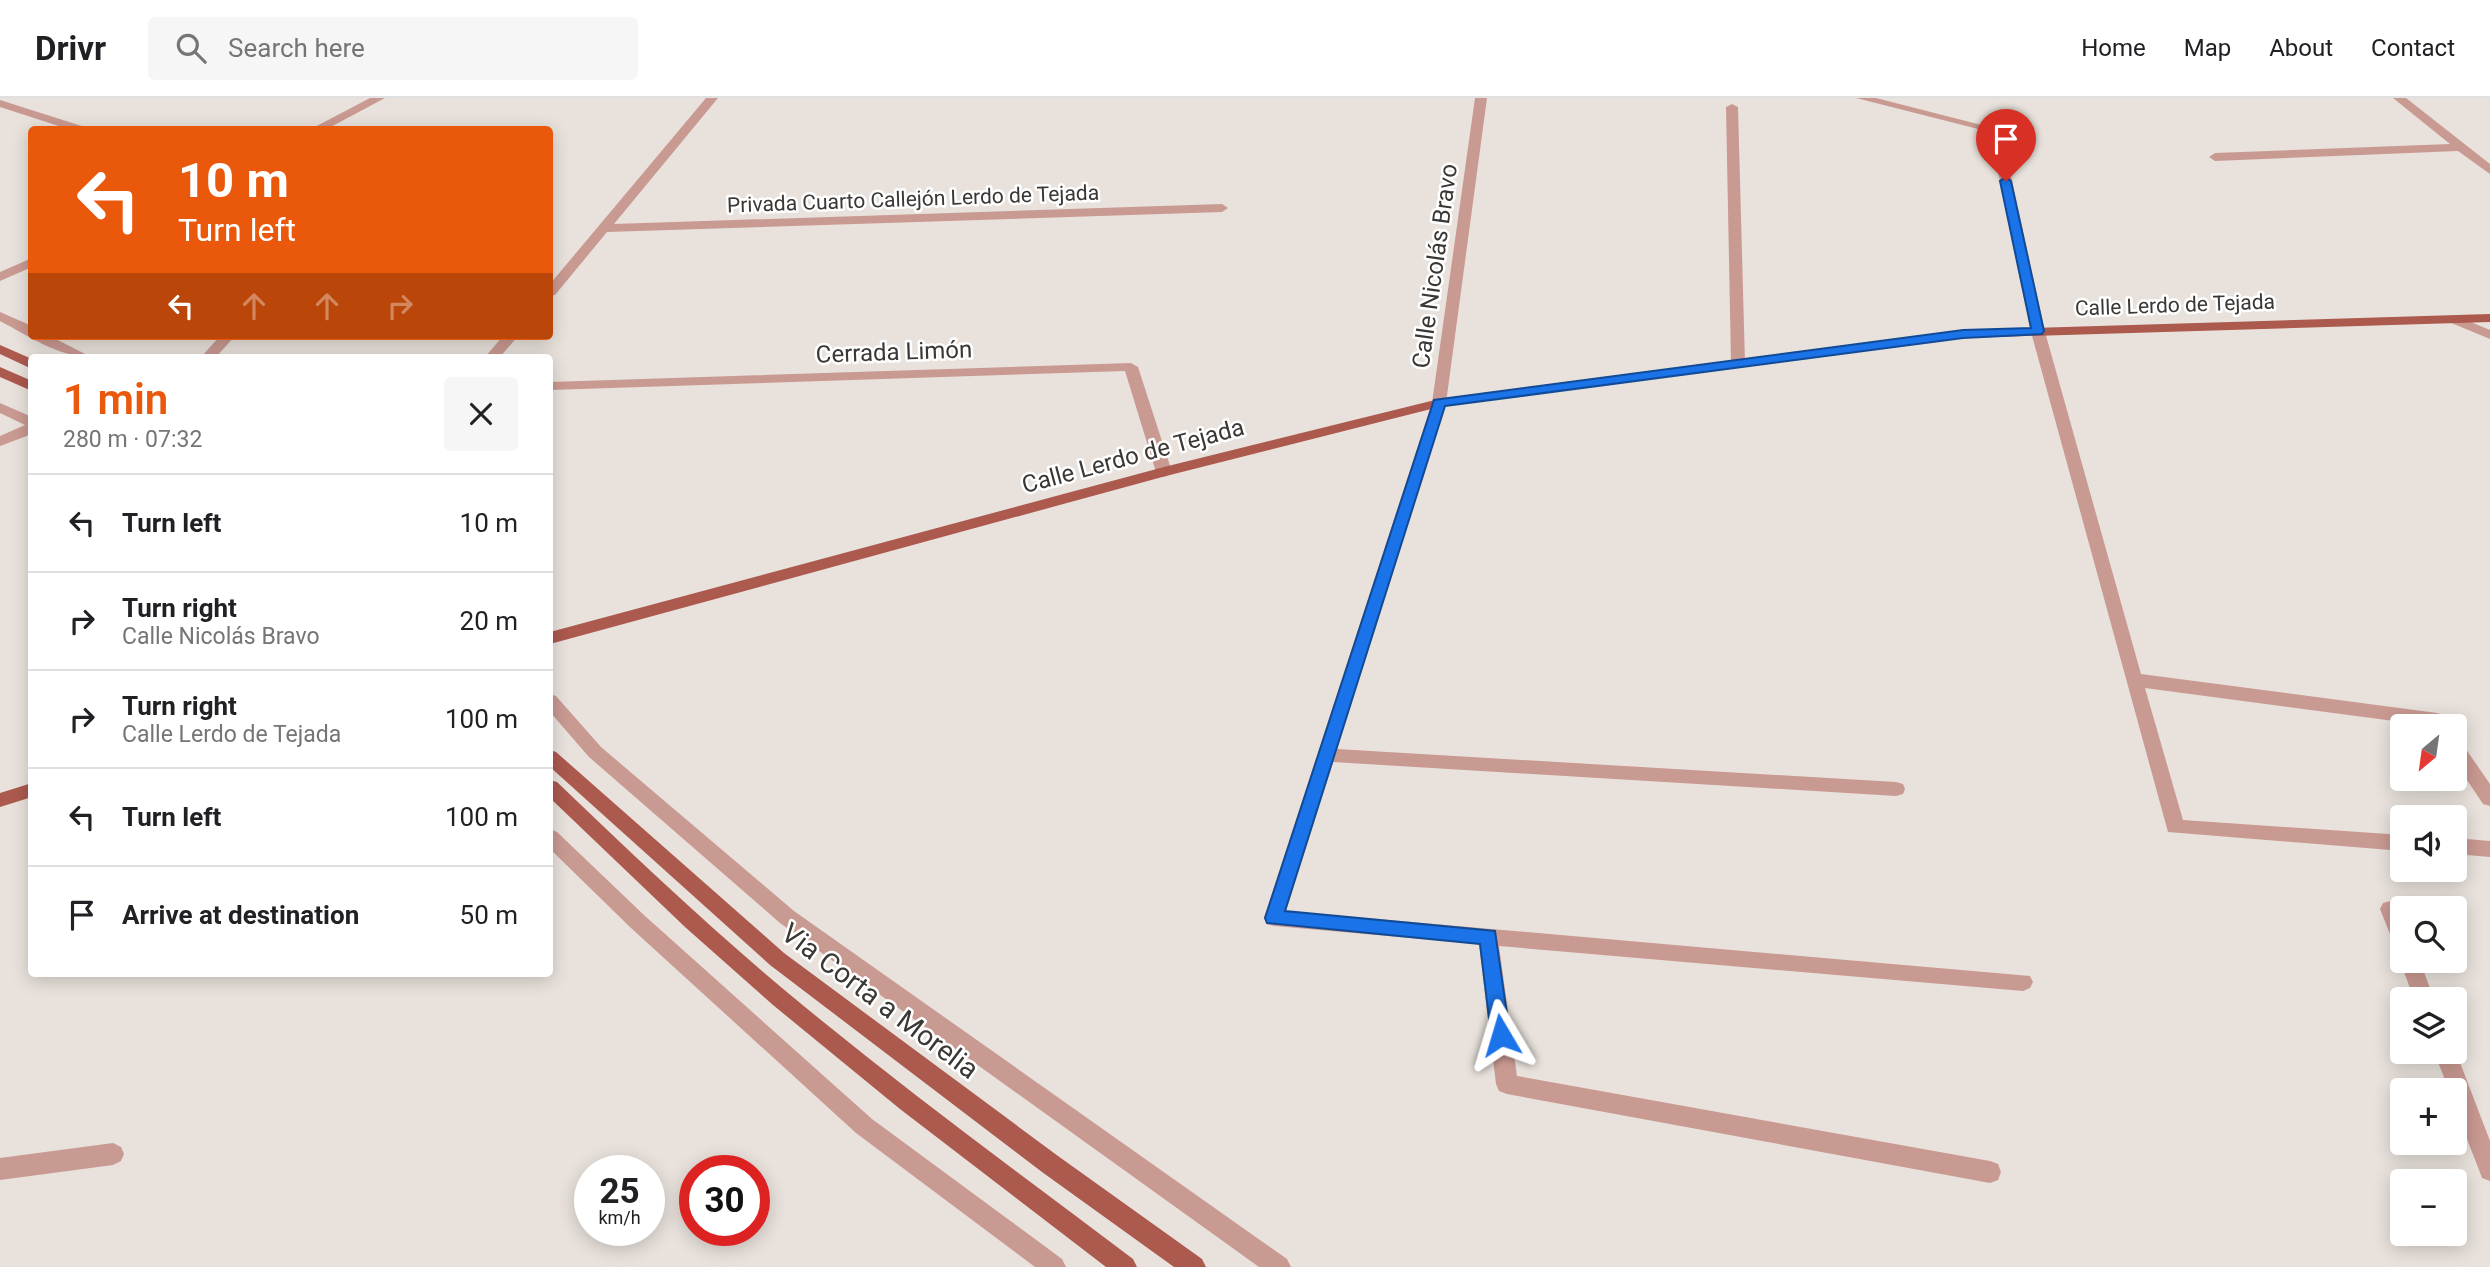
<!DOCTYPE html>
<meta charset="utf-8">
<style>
:root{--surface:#fff;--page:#f6f6f6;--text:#202124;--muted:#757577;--line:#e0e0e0;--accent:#ea580c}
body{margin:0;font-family:Roboto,sans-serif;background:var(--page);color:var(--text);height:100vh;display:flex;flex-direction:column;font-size:26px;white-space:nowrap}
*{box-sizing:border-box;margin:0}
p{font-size:23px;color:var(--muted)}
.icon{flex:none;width:38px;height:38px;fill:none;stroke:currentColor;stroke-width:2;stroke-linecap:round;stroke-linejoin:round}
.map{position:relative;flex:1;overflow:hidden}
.sheet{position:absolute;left:28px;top:256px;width:525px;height:623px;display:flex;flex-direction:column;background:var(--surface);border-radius:7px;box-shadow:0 4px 18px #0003}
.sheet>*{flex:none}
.banner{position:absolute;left:28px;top:28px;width:525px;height:214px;border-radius:7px;box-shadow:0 4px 18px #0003;background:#ea580c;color:#fff;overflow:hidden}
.needle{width:46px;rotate:209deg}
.fabs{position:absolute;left:2390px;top:616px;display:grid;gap:14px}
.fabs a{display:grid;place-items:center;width:77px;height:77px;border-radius:7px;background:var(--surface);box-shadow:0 4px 18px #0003;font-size:35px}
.speed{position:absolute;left:574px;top:1057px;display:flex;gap:14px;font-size:35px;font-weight:700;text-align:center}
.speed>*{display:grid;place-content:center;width:91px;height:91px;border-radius:50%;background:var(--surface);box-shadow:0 4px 18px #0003;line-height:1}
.speed small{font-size:18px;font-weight:400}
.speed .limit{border:10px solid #d22;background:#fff;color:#111}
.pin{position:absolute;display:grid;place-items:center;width:60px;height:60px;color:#fff;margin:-72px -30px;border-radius:50% 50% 50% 0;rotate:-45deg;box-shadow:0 0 7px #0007}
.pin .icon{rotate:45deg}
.me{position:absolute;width:77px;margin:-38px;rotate:353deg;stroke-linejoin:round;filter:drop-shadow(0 0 5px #0008)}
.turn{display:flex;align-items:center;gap:24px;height:147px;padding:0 35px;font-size:32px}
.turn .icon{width:91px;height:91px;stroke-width:2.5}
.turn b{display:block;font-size:49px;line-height:60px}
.lanes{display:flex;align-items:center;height:66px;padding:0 35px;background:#0003;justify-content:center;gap:35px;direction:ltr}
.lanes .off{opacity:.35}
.round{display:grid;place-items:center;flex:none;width:74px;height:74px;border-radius:7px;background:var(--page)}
.summary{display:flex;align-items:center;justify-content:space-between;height:119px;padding:0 35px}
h1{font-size:42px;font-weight:600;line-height:52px;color:var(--accent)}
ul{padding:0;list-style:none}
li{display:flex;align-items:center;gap:21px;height:98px;padding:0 35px;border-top:2px solid var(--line)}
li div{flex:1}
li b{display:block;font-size:26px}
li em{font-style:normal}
header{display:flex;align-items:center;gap:42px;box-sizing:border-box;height:98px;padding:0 35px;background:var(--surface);border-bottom:2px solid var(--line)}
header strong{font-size:33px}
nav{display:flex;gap:38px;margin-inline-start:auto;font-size:24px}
.search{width:490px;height:63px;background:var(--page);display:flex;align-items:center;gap:18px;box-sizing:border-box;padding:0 24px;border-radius:7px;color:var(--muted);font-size:26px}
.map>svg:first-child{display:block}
</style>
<header>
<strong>Drivr</strong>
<div class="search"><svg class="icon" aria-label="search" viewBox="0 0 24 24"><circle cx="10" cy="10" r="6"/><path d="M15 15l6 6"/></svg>Search here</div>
<nav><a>Home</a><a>Map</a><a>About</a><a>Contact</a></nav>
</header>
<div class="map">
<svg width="2490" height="1169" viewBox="0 0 2490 1169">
<rect width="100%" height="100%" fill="#e9e2dc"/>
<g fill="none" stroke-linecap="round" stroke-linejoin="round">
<path fill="#c99a92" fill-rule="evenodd" d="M370 0H385L325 32H309Z
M706 0H718L614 126 1222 106 1228 110 1222 114 607 134 555 197 550 198V186Z
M1475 0H1487L1446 305 1337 651 1896 684 1903 686 1905 691 1903 696 1896 698 1333 664 1286 813 2030 878 2033 884 2030 890 2023 893 1499 848 1517 978 1990 1063 1998 1066 2001 1074 1998 1082 1990 1085 1507 996 1499 993 1496 986 1479 846 1274 828 1267 826 1264 820 1432 305Z
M1856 0H1876L2001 32 2045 234 2141 576 2437 615 2443 617 2450 628H2432L2145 590 2183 722 2403 737V753L2168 734 2031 234 1990 34Z
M2393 0H2406L2490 66V76L2458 53 2215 63 2209 59 2215 55 2450 46Z
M0 2 88 30 90 32H71L0 9Z
M1732 6 1738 9 1745 265 1738 269 1731 265 1726 9Z
M32 160V169L0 183V174Z
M0 214 32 228V238H50L91 259C58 259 29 238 0 223Z
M2454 217 2490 232V241L2449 224V218Z
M220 238H235L216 259H201Z
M503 238H518L500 259H485Z
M1131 265 1138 269 1172 374 1169 377 1164 379 1156 374 1125 273 550 292V284Z
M0 305 32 319V336L0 348V338L25 327 0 315Z
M550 596 556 598 601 649 794 813 1287 1161 1291 1169H1259L780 825 589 659 550 614Z
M2455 642 2461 644 2490 686V708L2483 706 2455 664Z
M550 731 557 734 645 818 872 1021 1062 1161 1066 1169H1035L856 1035 631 830 550 751Z
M2455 740 2490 743V759L2455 756Z
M2390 803 2397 805 2403 818V853L2396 851 2380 811 2383 805Z
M2403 857V863H2420L2434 901H2414L2400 863Z
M2434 954H2456L2490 1043V1083L2482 1080 2479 1072 2455 1010V992H2449Z
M113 1045 121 1049 124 1056 121 1063 113 1067 0 1082V1060Z"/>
<path fill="#ac594e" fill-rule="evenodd" d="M2490 216V224L1963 240 1439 309 1166 378 550 546V534L1164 369 1439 301 1963 232Z
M0 247 32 261V271L0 256Z
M0 269 32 283V293L0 279Z
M550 652 556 654 784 855 1058 1058 1202 1161 1206 1169H1174L1042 1074 770 867 550 669Z
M550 682 557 684C632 756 708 828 788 895 900 988 1017 1074 1133 1161L1137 1169H1106L900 1011 773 907 685 829 550 700Z
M32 685V699L0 709V695Z"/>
</g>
<path fill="#1a73e8" stroke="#114b97" stroke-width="2" d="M2006 79 2011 83 2044 233 2042 236 1963 240 1445 308 1285 813 1495 833 1510 937 1508 943 1501 946 1494 943 1491 937 1480 846 1267 825 1265 820 1434 302 1963 232 2031 230 2000 83Z"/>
<g text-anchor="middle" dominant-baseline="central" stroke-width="5" stroke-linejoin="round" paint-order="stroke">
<g font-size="21" fill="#3a3735" stroke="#fff">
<text transform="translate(913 101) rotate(-2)">Privada Cuarto Callejón Lerdo de Tejada</text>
<text transform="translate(2175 207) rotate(-2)">Calle Lerdo de Tejada</text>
</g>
<g font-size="24" fill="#3a3735" stroke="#fff">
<text transform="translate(1435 168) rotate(-82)">Calle Nicolás Bravo</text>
<text transform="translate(894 254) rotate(-2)">Cerrada Limón</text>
<text transform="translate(1133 358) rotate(-15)">Calle Lerdo de Tejada</text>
</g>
<g font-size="28" fill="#3a3735" stroke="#fff">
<text transform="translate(880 903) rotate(37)">Via Corta a Morelia</text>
</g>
</g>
</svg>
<div class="fabs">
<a><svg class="needle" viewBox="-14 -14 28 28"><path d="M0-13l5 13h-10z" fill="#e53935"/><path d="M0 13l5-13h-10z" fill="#757577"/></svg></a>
<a><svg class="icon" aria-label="sound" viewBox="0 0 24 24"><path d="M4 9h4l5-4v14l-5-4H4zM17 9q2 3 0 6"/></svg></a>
<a><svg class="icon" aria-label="search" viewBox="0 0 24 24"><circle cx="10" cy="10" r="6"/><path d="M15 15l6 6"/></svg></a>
<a><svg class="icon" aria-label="layers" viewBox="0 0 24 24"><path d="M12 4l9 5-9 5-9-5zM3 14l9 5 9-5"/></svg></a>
<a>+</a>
<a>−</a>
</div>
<div class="speed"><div>25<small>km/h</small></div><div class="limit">30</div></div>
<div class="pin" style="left:2006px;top:83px;background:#d93025"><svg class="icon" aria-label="arrive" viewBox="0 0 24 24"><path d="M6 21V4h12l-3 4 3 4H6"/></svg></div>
<svg class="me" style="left:1501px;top:937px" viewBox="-20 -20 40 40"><path d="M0-17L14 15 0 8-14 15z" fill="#1a73e8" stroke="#fff" stroke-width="4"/></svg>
<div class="banner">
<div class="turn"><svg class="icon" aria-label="left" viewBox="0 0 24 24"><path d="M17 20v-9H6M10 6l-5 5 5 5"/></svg><div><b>10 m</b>Turn left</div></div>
<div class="lanes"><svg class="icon" aria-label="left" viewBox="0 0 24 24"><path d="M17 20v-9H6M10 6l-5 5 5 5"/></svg><svg class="icon off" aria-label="ahead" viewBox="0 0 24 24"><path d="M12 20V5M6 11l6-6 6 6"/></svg><svg class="icon off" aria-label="ahead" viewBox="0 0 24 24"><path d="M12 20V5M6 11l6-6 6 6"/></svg><svg class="icon off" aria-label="right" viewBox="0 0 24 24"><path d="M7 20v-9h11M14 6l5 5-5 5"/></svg></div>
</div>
<section class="sheet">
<div class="summary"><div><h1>1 min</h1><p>280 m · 07:32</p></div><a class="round"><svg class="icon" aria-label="close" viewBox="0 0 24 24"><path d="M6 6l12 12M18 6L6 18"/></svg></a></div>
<ul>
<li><svg class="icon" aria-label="left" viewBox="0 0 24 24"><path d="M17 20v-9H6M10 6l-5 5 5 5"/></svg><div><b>Turn left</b></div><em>10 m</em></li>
<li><svg class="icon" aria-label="right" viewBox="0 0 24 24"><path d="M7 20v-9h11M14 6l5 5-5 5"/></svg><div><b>Turn right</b><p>Calle Nicolás Bravo</p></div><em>20 m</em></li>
<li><svg class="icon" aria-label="right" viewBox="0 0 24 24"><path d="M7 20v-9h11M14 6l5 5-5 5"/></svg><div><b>Turn right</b><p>Calle Lerdo de Tejada</p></div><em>100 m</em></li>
<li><svg class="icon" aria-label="left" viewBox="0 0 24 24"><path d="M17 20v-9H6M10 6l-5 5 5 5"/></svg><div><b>Turn left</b></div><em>100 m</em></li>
<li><svg class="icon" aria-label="arrive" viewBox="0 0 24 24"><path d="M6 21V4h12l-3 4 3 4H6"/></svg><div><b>Arrive at destination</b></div><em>50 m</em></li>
</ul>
</section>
</div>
